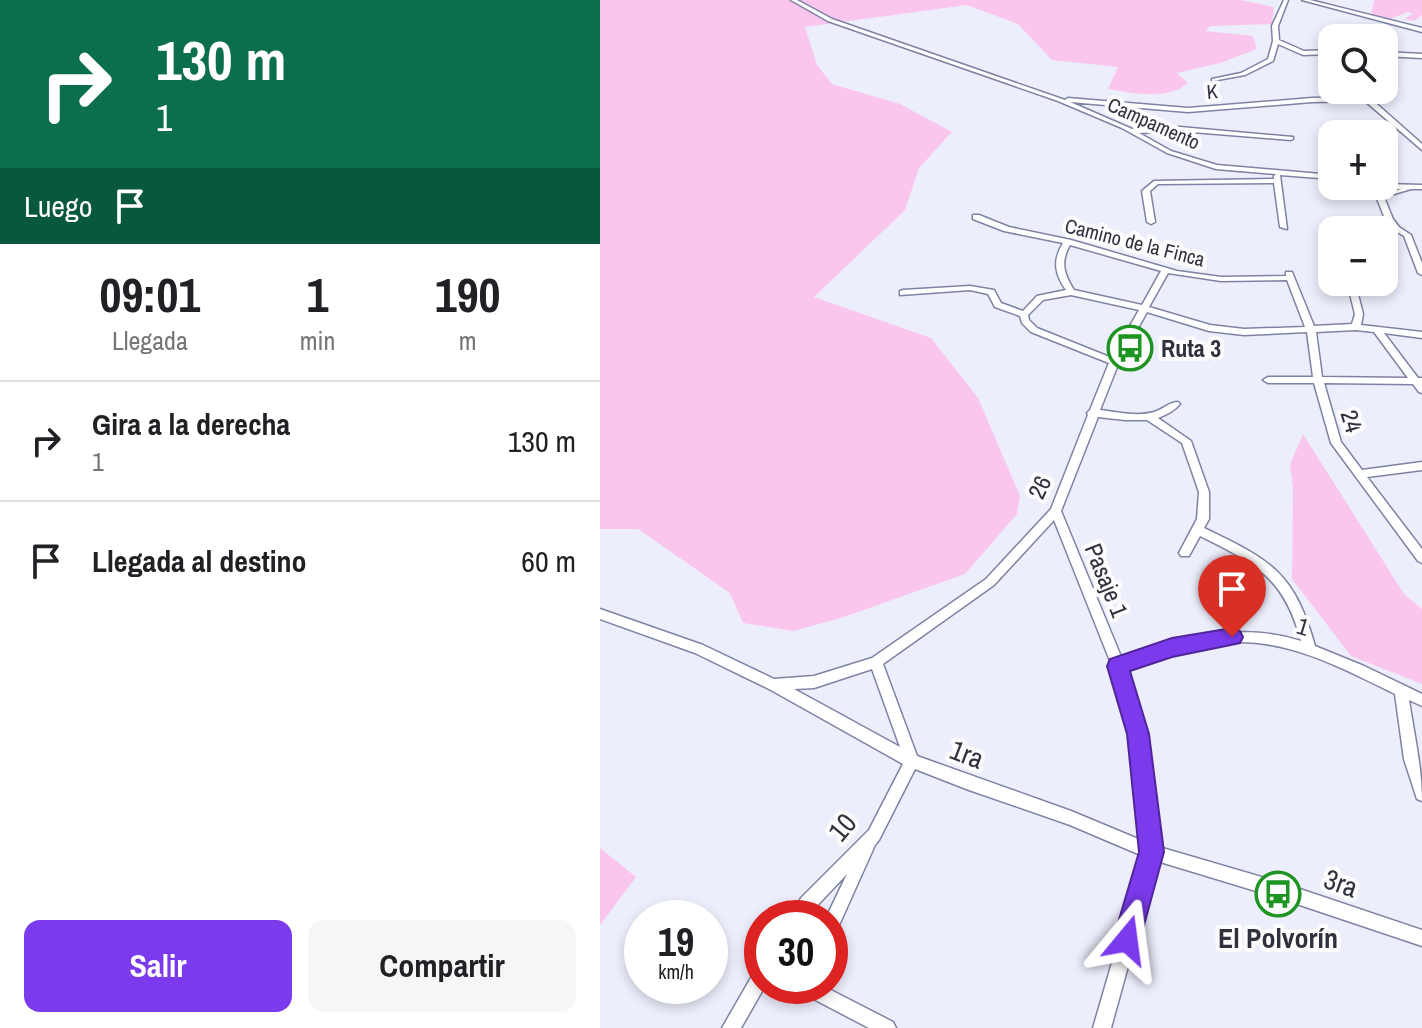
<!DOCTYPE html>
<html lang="es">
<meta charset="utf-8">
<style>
:root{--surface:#fff;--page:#f6f6f6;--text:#202124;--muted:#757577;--line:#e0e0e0;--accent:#7c3aed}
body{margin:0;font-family:"Archivo Narrow",sans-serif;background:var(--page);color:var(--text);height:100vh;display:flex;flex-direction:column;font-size:30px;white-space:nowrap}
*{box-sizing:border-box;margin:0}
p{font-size:26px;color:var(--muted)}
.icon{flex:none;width:44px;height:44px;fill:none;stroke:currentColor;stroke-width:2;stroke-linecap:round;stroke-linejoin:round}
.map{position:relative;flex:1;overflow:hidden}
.details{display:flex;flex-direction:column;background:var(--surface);width:600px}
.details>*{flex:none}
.top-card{background:#0b6e4f;color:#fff;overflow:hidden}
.controls{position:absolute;left:718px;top:24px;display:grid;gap:16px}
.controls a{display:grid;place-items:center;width:80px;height:80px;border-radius:16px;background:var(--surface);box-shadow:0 4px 12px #0003;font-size:40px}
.speed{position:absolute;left:24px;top:900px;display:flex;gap:16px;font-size:40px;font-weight:700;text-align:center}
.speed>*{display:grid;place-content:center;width:104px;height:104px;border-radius:50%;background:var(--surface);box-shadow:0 4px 12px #0003;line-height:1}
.speed small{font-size:20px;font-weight:400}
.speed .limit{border:12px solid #d22;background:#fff;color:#111}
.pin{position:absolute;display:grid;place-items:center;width:68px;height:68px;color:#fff;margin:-82px -34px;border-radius:50% 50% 50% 0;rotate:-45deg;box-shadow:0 0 8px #0007}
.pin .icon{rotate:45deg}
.me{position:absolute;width:88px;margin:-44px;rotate:16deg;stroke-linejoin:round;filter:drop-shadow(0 0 6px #0008)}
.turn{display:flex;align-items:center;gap:28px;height:168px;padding:0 24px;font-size:36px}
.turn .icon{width:104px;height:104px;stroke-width:2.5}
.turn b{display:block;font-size:56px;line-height:68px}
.then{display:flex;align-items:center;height:76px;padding:0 24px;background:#0003;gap:16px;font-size:30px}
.eta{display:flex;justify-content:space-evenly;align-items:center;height:136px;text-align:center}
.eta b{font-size:48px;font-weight:700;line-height:56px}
.cta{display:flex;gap:16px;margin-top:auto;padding:16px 24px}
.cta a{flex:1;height:92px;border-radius:16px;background:var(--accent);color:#fff;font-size:32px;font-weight:700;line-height:92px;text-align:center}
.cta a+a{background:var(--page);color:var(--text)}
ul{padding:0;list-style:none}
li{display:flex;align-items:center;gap:24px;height:120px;padding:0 24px;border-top:2px solid var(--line)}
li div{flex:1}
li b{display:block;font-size:30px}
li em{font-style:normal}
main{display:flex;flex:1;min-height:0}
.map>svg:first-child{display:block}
</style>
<main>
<section class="details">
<div class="top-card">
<div class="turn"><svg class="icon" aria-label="right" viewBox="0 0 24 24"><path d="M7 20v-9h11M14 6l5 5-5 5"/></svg><div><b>130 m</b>1</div></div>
<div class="then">Luego<svg class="icon" aria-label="arrive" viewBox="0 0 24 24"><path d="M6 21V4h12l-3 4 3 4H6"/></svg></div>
</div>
<div class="eta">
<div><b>09:01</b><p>Llegada</p></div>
<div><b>1</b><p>min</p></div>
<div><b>190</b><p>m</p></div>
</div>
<ul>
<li><svg class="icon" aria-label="right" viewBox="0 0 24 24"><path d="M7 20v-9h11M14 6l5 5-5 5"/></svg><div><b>Gira a la derecha</b><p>1</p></div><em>130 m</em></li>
<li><svg class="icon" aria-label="arrive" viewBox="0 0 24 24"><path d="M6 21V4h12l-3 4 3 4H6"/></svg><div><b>Llegada al destino</b></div><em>60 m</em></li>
</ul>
<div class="cta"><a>Salir</a><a>Compartir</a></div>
</section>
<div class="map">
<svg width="822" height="1028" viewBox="0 0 822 1028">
<rect width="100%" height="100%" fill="#eceefc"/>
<path fill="#fac6ee" d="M0 0H640L674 7 672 24 610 26 605 31 653 36 657 49 620 63 577 73 588 83C568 101 532 93 508 89L518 67 452 60 418 24 367 5 205 27 217 65 232 84 300 104 352 132 319 168 305 210 214 297 331 338 378 398 420 496 417 514 365 574 244 617 194 631 143 623 130 593 38 529H0Z
M774 0H822V15L814 21 804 19 813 14 808 12 785 21 771 16Z
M703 434 804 594 822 609V684L751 656 692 579 693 487 690 465Z
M0 848 36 877 0 925Z"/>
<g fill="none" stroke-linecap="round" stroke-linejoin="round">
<g stroke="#7f83a3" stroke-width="3">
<path id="minor" d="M191 0H197L232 19 465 100 468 98 588 108 712 98 763 97 760 90H766L770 98 822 144V150L765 101 712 102 588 112 470 102 532 129 580 127 693 137V139L691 140 580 131 539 133 571 151 617 165 732 175V179L680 175 687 229 680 227 674 183 558 184 550 191 555 222 551 224 547 222 542 191 554 181 674 179V176L676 174 616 169 567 153 522 128 458 101 228 21Z
M684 0H688L678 26 679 40 704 51 732 50V54L703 55 678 44 673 61 645 75 612 81V79L641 73 668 59 673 41 672 26Z
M702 0H710L822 28V32Z
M784 52 822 54V58L784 56Z
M784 184 822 185V189H811L784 197 793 219 799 227 811 235 822 263V275L818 273 804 236 794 230 785 219 776 196 801 189 781 188 780 186H784Z
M373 215H379L409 227 471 240 577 271 621 277 686 276V272H692L714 326 752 324 755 314 747 282H755L763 314 761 325 822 332V338L784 333 818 378H822V393L819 392 813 384 724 383 741 442 762 470 822 462V470L767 477 822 549V563L818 561 731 443 714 383H668L663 380 668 377H713L707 332 644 335 609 331 547 312 519 362 500 410C517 412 537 417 554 412 564 409 569 402 578 402L580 404C574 411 566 415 558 418L591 441 609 492V519L604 528C670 560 694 571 715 646L764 666 822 694V706L809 700C814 734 822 767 822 801L817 799 804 759 795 694C744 669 691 640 633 642 596 644 560 657 525 669L545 734 559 847 679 882 822 930V946L679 898 557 861 511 1028H493L543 856 470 825 369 790 315 769 279 840 275 845 236 932 230 934V918H226L247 874 213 910 207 918H190L201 898 269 830 303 764 171 690 95 653 0 619V609L103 645 174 679 214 676 272 658 386 579 451 509 488 415 487 413 490 410 509 363 431 332 422 323 420 316 395 307 388 294 370 290 300 295V291L303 290 370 286 394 290 401 303 423 311 437 296 466 290C455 274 452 261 463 243L404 231 373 219ZM470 245 561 271 542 305 474 290C464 274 460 262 470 245ZM568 273 621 281 687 280 705 327 644 329 610 325 549 307ZM471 295 539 310 512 358 437 328 429 320 428 315 443 300ZM756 330 774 332 808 378 722 377 716 332ZM498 417 525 420H547L582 443 599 492 597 519 579 553 581 556H589L600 536C656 564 684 577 701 641 639 621 581 639 522 659L461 511ZM454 520 512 666 531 734 543 841 471 811 317 756 283 664 394 585ZM272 669 300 747 194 689 214 688Z
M162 967V986H165L141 1028H122L156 969Z
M198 986H223L293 1022 296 1028H269L200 992Z"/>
</g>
<use href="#minor" fill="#fff" fill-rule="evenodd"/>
</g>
<path fill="#7c3aed" stroke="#51269a" stroke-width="2" d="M632 628 640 631 643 637 640 643 572 657 530 671 549 734 564 852 540 940 536 949 527 953 517 949 513 940 539 852 527 734 507 666 510 659 572 638Z"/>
<defs>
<g id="bus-ring" transform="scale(2.3)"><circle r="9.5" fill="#fcfcfc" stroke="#1e9423" stroke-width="1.5"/><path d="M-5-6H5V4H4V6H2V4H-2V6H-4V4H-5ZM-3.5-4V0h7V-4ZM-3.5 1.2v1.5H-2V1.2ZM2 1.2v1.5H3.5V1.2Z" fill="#1e9423"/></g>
</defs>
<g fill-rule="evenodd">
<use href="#bus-ring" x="530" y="348"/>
<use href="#bus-ring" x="678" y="894"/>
</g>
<g text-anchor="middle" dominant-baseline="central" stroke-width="8" stroke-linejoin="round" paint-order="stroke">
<g font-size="20" fill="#2f313e" stroke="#fcfcfc">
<text transform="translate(612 91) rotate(-5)">K</text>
<text transform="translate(554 123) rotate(24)">Campamento</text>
<text transform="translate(535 242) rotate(14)">Camino de la Finca</text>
</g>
<g font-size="24" font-weight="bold" fill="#2f313e" stroke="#fcfcfc" text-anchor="start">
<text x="561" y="348">Ruta 3</text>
</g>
<g font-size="24" fill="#2f313e" stroke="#fcfcfc">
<text transform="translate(752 421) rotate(73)">24</text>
<text transform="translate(439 487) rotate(-65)">26</text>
<text transform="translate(507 580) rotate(68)">Pasaje 1</text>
<text transform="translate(703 626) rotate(17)">1</text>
</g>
<g font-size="28" fill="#2f313e" stroke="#fcfcfc">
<text transform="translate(367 754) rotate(21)">1ra</text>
<text transform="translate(242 827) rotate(-50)">10</text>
<text transform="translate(741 883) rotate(19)">3ra</text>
</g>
<g font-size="28" font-weight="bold" fill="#2f313e" stroke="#fcfcfc">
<text x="678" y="938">El Polvorín</text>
</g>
</g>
</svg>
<div class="controls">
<a><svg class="icon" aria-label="search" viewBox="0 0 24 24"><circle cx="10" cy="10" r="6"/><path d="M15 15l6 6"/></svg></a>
<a>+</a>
<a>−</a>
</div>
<div class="speed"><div>19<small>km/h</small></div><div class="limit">30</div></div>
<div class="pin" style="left:632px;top:637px;background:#d93025"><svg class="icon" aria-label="arrive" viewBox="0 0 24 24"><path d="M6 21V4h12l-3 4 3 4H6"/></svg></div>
<svg class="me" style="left:527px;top:940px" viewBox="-20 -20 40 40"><path d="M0-17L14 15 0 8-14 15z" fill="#7c3aed" stroke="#fff" stroke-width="4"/></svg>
</div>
</main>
